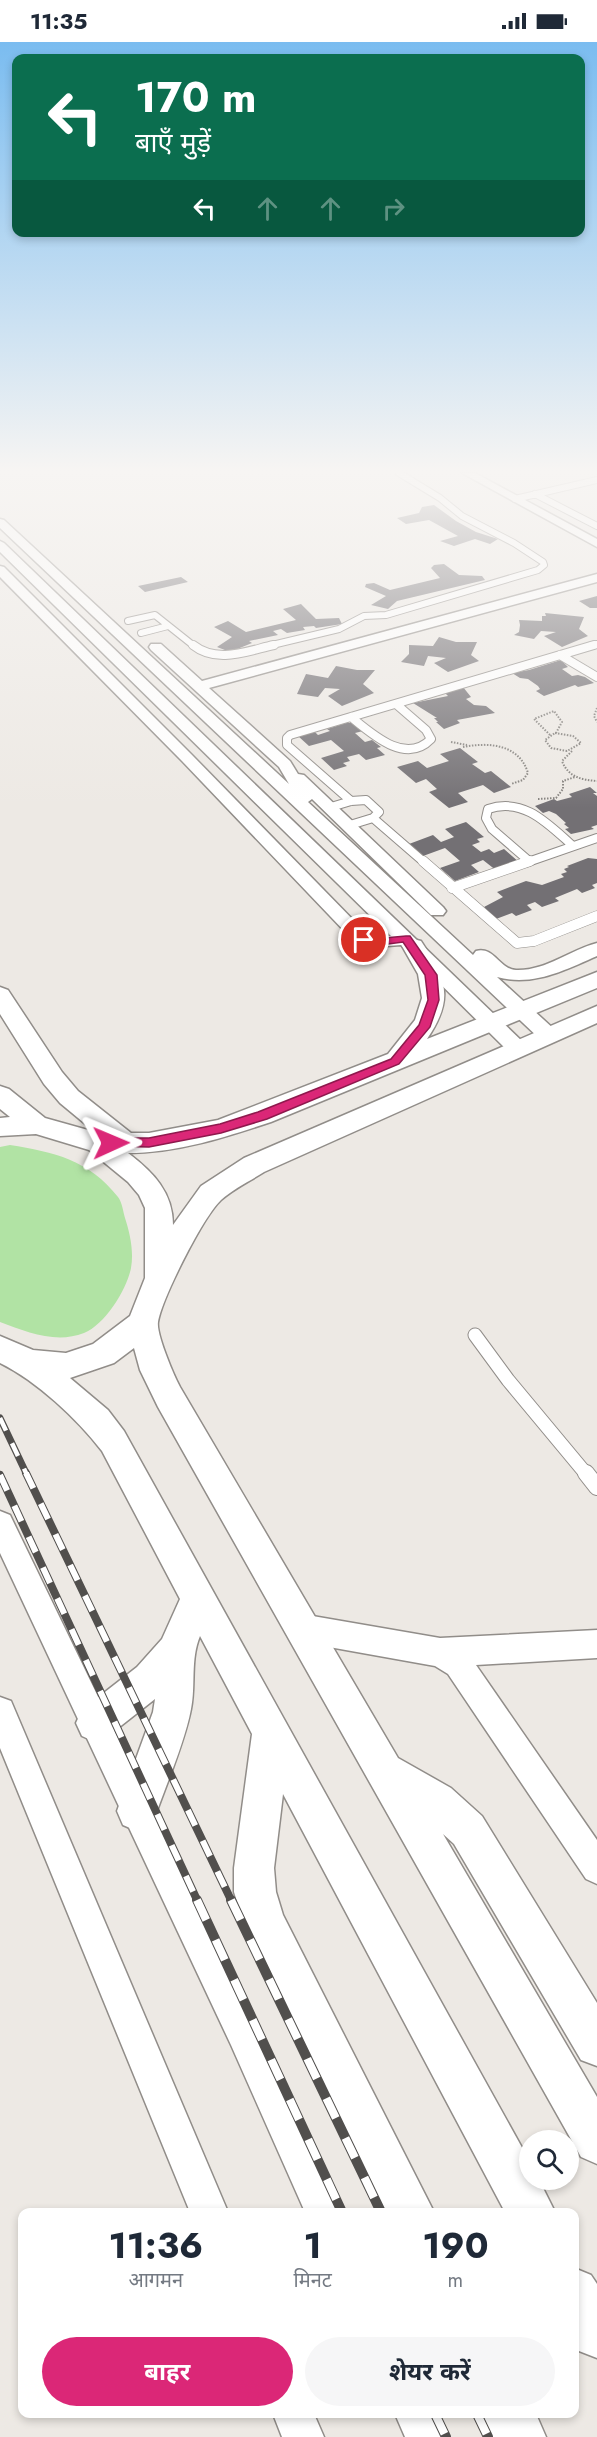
<!DOCTYPE html>
<html lang="hi">
<meta charset="utf-8">
<style>
:root{--surface:#fff;--page:#f6f6f7;--text:#1f2937;--muted:#747a83;--accent:#db2777}
body{margin:0;font-family:Jost,"Noto Sans Devanagari",sans-serif;background:var(--page);color:var(--text);height:100vh;display:flex;flex-direction:column;font-size:22px;white-space:nowrap}
*{box-sizing:border-box;margin:0}
p{font-size:20px;color:var(--muted)}
.icon{flex:none;width:33px;height:33px;fill:none;stroke:currentColor;stroke-width:2;stroke-linecap:round;stroke-linejoin:round}
.map{position:relative;flex:1;overflow:hidden}
.details{position:absolute;left:18px;top:2166px;width:561px;height:210px;display:flex;flex-direction:column;background:var(--surface);border-radius:12px;box-shadow:0 3px 9px #0003}
.details>*{flex:none}
.guide{position:absolute;left:12px;top:12px;width:573px;height:183px;border-radius:12px;box-shadow:0 3px 9px #0003;background:#0b6e4f;color:#fff;overflow:hidden}
.buttons{position:absolute;left:519px;top:2088px;display:grid;gap:12px}
.buttons a{display:grid;place-items:center;width:60px;height:60px;border-radius:50%;background:var(--surface);box-shadow:0 3px 9px #0003;font-size:30px}
.pin{position:absolute;display:grid;place-items:center;width:51px;height:51px;color:#fff;margin:-26px;border:3px solid #fff;border-radius:50%;box-shadow:0 2px 6px #0007}
.me{position:absolute;width:66px;margin:-33px;rotate:89deg;stroke-linejoin:round;filter:drop-shadow(0 0 4px #0008)}
.turn{display:flex;align-items:center;gap:21px;height:126px;padding:0 24px;font-size:27px}
.turn .icon{width:78px;height:78px;stroke-width:2.5}
.turn b{display:block;font-size:42px;line-height:51px}
.lanes{display:flex;align-items:center;height:57px;padding:0 24px;background:#0003;justify-content:center;gap:30px;direction:ltr}
.lanes .off{opacity:.35}
.eta{display:flex;justify-content:space-evenly;align-items:center;height:102px;text-align:center}
.eta b{font-size:36px;font-weight:700;line-height:42px}
.button{display:flex;gap:12px;margin-top:auto;padding:12px 24px}
.button a{flex:1;height:69px;border-radius:36px;background:var(--accent);color:#fff;font-size:24px;font-weight:700;line-height:69px;text-align:center}
.button a+a{background:var(--page);color:var(--text)}
.status{display:flex;justify-content:space-between;align-items:center;height:42px;padding:0 30px;background:var(--surface);direction:ltr}
.status svg{height:16px;fill:currentColor}
.map>svg:first-child{display:block}
</style>
<div class="status"><b>11:35</b><svg viewBox="0 0 49 12"><path d="M0 12V9h3v3zM5 12V6h3v6zM10 12V3h3v9zM15 12V0h3v12zM26 1h20v11H26zM47 4h2v5h-2z"/></svg></div>
<div class="map">
<svg width="597" height="2395" viewBox="0 0 597 2395">
<rect width="100%" height="100%" fill="#ede9e4"/>
<path fill="#b1e3a4" d="M10 1103C54 1110 89 1118 118 1155 122 1160 123 1169 125 1176 130 1191 134 1210 131 1226 127 1247 105 1283 84 1291 56 1302 27 1290 0 1280V1105Z"/>
<path fill="#737074" d="M434 463 456 479 476 490 498 497 490 502 475 497 454 504 440 499 458 494 429 478 406 482 397 476 419 471 422 465Z
M444 522 459 533 482 534 485 538 397 559 388 567 371 563 386 554 365 545 366 542 374 541 390 548 440 536 431 526 434 523Z
M181 535 188 540 145 550 138 544Z
M597 554V566H590L579 559Z
M301 562 316 577 339 576 342 582 316 586 314 584 303 585 305 588 287 591 281 587 273 589 278 593 249 599 252 601 230 610 217 605 232 595 214 585 228 579 246 590 296 578 283 567Z
M545 571 584 575 579 587 588 594 562 605 544 594 556 590 541 589 534 597 514 593 519 590 520 583 519 578 542 579V574H546Z
M439 595 456 600H477L471 613 479 619 448 630 434 621 446 616 428 614 424 624 401 620 409 612V603L433 604Z
M561 618 568 625 562 627 572 634 578 633 585 635 594 641 578 645 575 643 544 654 536 649 540 647 538 644 528 637 520 636 512 631 529 628Z
M336 624 357 628H375L363 642 374 651 342 664 328 654 340 647 325 646 318 655 297 652 306 632 328 636Z
M463 645 471 655 466 657 474 663 486 664 495 671 457 678 460 681 444 687 436 680H438L434 676H437L413 661 448 654 444 650Z
M346 681H354L363 689 355 691 365 700 372 698 381 705 377 706 385 713 366 718 359 712 347 715 350 719 343 721 347 724 334 728 321 716 344 709 331 698 309 704 298 694 315 690 318 693 330 689 327 687Z
M460 706 478 720 472 722 485 731 491 729 511 745 494 751 483 743 458 751 468 760 449 766 429 750 437 747 426 737 416 741 397 725 418 719 427 726 449 719 440 712Z
M590 745 597 751H593L597 754V783L591 785 594 787 571 792 565 787 569 786 564 782 566 781 556 772 549 769 543 771 535 764 554 757 557 759 572 755 569 752Z
M466 780 484 795 477 797 480 800 472 803 481 810 489 807 494 811 504 807 520 821 497 829 483 818 471 823 479 830 455 839 440 826 460 819 445 806 423 814 409 802 433 793 441 800 454 795 445 787Z
M588 816 597 817V841L592 843 595 846 582 851 577 847 555 856 559 859 542 865 535 860 527 863 532 868 516 874 512 871 496 877 484 865 503 855 497 850 526 839 542 843 564 835 561 832 567 830 564 827 569 825 567 824Z"/>
<g fill="none" stroke-linecap="round" stroke-linejoin="round">
<g stroke="#918d89" stroke-width="8">
<path id="service-far4" d="M535 452 597 484
M515 457 597 438
M128 579 155 573 194 604
M141 591 168 584
M268 604 339 587 364 574 386 573 538 528 544 523 543 520 514 501 462 474 440 456 399 431
M589 604 597 602"/>
</g>
<g stroke="#918d89" stroke-width="10">
<path id="service-far3" d="M193 603C217 622 247 609 274 603
M560 613 597 635
M351 675C373 693 406 723 431 697L426 688 396 662
M351 759 287 703V696L290 693 594 603
M331 765 351 759 366 758 379 770 373 776
M350 783 373 776 425 821
M529 819 492 787 486 776 488 767C524 755 548 782 573 804
M525 821 597 796"/>
</g>
<g stroke="#918d89" stroke-width="11">
<path id="service-far2" d="M423 819 517 901 534 899 597 874
M452 846 530 819"/>
</g>
<g stroke="#918d89" stroke-width="15">
<path id="service-far1" d="M475 1293 508 1338 587 1433"/>
</g>
<g stroke="#918d89" stroke-width="18">
<path id="service" d="M586 1431 597 1445"/>
</g>
<g stroke="#918d89" stroke-width="3">
<path id="minor" d="M462 431H475L597 497V505Z
M0 477 4 478 289 742 279 725 151 608 149 605 151 602H161L202 639 597 532V540L209 646 290 719 298 732 304 733 443 865 446 869 443 873H431L312 757 308 760 473 913 476 909C494 904 499 927 516 928 546 929 570 908 597 901V914C565 928 533 945 497 935L555 988 558 993 555 998 548 999 541 998 0 486Z
M0 499 4 501 525 1002 528 1007 525 1012 518 1014 511 1012 401 903 374 905 351 896 182 719 0 535V524L4 525 192 713 363 888 374 894H391L0 510Z
M0 1469 10 1473 255 1979 343 2170H305L231 2003 0 1511Z
M301 1572 440 1596 597 1588V1616L476 1623 597 1798V1842L586 1837 448 1632 435 1624 301 1600 291 1596 287 1586 291 1576Z
M0 1655 11 1659 228 2170H190L0 1706Z
M273 2372H314L324 2395H282Z
M395 2372H436L447 2395H405Z"/>
</g>
<g stroke="#918d89" stroke-width="3">
<path id="tertiary" d="M413 897 421 899C446 937 455 956 427 997L597 930V946L271 1080C226 1095 177 1111 128 1111 153 1130 173 1150 173 1183L201 1144 244 1116 597 964V981L264 1130C250 1139 233 1147 221 1158 203 1175 162 1256 158 1280 156 1292 174 1334 180 1345L398 1716 451 1746 482 1774 597 1961V2024L581 2018 454 1802 443 1792 597 2055V2122L581 2115 158 1365 140 1328 134 1306 114 1321 70 1336 108 1368 124 1389 530 2120V2138H539L555 2170H505L283 1752 274 1826 276 1850 283 1873 434 2170H385L244 1881 234 1850V1826L252 1692 200 1594C190 1618 196 1643 191 1667 185 1699 168 1738 157 1769L151 1783 137 1789 123 1783 117 1769 153 1670 155 1657 108 1694 95 1700 82 1694 76 1681 82 1668 137 1625 162 1597 180 1557 102 1409C77 1377 37 1339 0 1321V1294L33 1308 66 1311 93 1302 130 1274 145 1236V1166L139 1153 128 1140 89 1108 36 1092 0 1094V1076L10 1075 0 1067V1044L9 1047 45 1076 95 1090 60 1061 44 1042 0 972V945L8 948 62 1030 78 1049 131 1091H149L218 1078 388 1012 415 978 422 956 418 932 402 904 405 899Z
M574 2226 591 2233 597 2242V2316L579 2309 574 2300Z
M482 2372H536L546 2395H492Z"/>
</g>
<path stroke="#85827e" stroke-width="2" stroke-dasharray="1.5 1.5" stroke-linecap="butt" d="M597 666 594 674 597 680
M555 691 573 694 581 701 567 709 551 706 545 698Z
M550 693 534 677 554 669 562 680 556 691
M451 700 467 703
M463 705C489 700 519 702 528 731L523 738 511 742
M572 709 562 719C568 735 582 738 597 739
M538 757 556 756 563 747V739L575 735"/>
<use href="#service-far4" stroke="#fff" stroke-width="6"/>
<use href="#service-far3" stroke="#fff" stroke-width="8"/>
<use href="#service-far2" stroke="#fff" stroke-width="10"/>
<use href="#service-far1" stroke="#fff" stroke-width="13"/>
<use href="#service" stroke="#fff" stroke-width="16"/>
<use href="#minor" fill="#fff" fill-rule="evenodd"/>
<use href="#tertiary" fill="#fff" fill-rule="evenodd"/>
<g stroke="#514f4d" stroke-width="7">
<path id="rail-far2" d="M0 1376 27 1433"/>
</g>
<g stroke="#514f4d" stroke-width="8">
<path id="rail-far1" d="M26 1431 232 1860
M0 1433 198 1860"/>
</g>
<g stroke="#514f4d" stroke-width="10">
<path id="rail" d="M197 1858 342 2170
M231 1858 381 2170
M435 2372 446 2395
M477 2372 488 2395"/>
</g>
<use href="#rail-far2" stroke="#fff" stroke-width="4.5" stroke-dasharray="14" stroke-linecap="butt"/>
<use href="#rail-far1" stroke="#fff" stroke-width="6" stroke-dasharray="17" stroke-linecap="butt"/>
<use href="#rail" stroke="#fff" stroke-width="8" stroke-dasharray="22" stroke-linecap="butt"/>
</g>
<linearGradient id="sky" x2="0" y2="1"><stop stop-color="#7abcf0"/><stop offset="0.56" stop-color="#f7f5f3"/><stop offset="1" stop-color="#f7f5f3" stop-opacity="0"/></linearGradient>
<rect width="597" height="766" fill="url(#sky)"/>
<path fill="#db2777" stroke="#8e194d" stroke-width="1.5" d="M406 894H410L437 933 439 958 430 985 399 1022 267 1077 221 1091 149 1105 107 1104 105 1101 111 1096H149L220 1082 258 1070 391 1017 419 983 428 958 425 933 403 900 373 904 358 898 364 895 373 897Z"/>
</svg>
<div class="buttons">
<a><svg class="icon" aria-label="search" viewBox="0 0 24 24"><circle cx="10" cy="10" r="6"/><path d="M15 15l6 6"/></svg></a>
</div>
<div class="pin" style="left:364px;top:898px;background:#d93025"><svg class="icon" aria-label="arrive" viewBox="0 0 24 24"><path d="M6 21V4h12l-3 4 3 4H6"/></svg></div>
<svg class="me" style="left:111px;top:1101px" viewBox="-20 -20 40 40"><path d="M0-17L14 15 0 8-14 15z" fill="#db2777" stroke="#fff" stroke-width="4"/></svg>
<div class="guide">
<div class="turn"><svg class="icon" aria-label="left" viewBox="0 0 24 24"><path d="M17 20v-9H6M10 6l-5 5 5 5"/></svg><div><b>170 m</b>बाएँ मुड़ें</div></div>
<div class="lanes"><svg class="icon" aria-label="left" viewBox="0 0 24 24"><path d="M17 20v-9H6M10 6l-5 5 5 5"/></svg><svg class="icon off" aria-label="ahead" viewBox="0 0 24 24"><path d="M12 20V5M6 11l6-6 6 6"/></svg><svg class="icon off" aria-label="ahead" viewBox="0 0 24 24"><path d="M12 20V5M6 11l6-6 6 6"/></svg><svg class="icon off" aria-label="right" viewBox="0 0 24 24"><path d="M7 20v-9h11M14 6l5 5-5 5"/></svg></div>
</div>
<section class="details">
<div class="eta">
<div><b>11:36</b><p>आगमन</p></div>
<div><b>1</b><p>मिनट</p></div>
<div><b>190</b><p>m</p></div>
</div>
<div class="button"><a>बाहर</a><a>शेयर करें</a></div>
</section>
</div>
